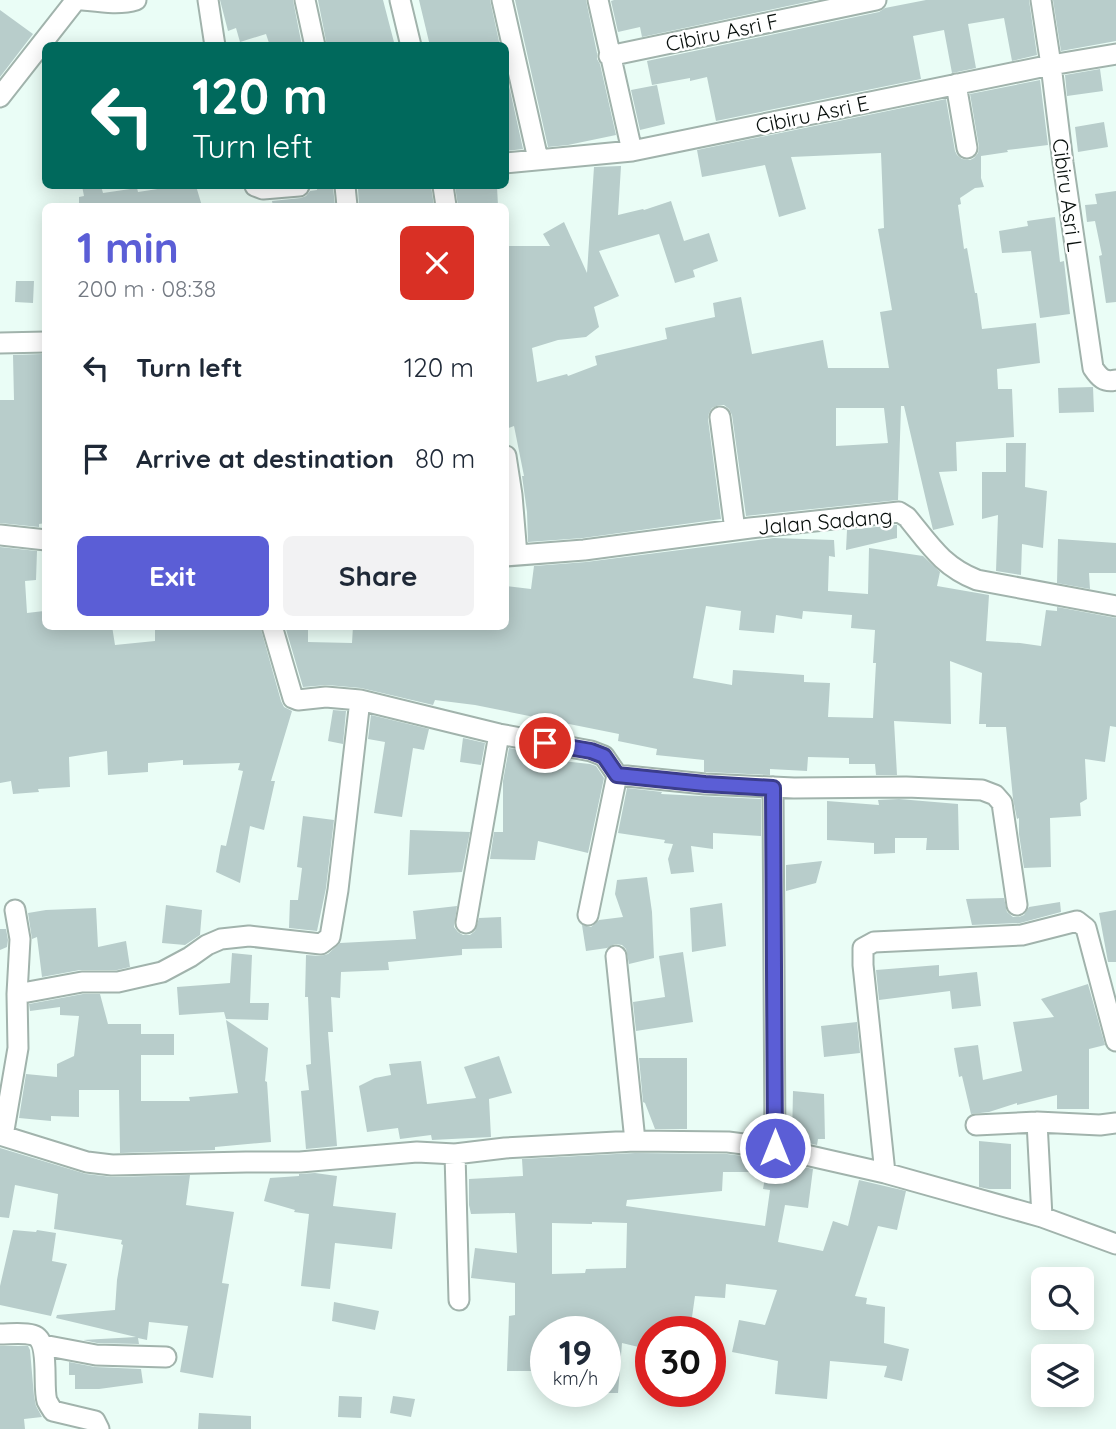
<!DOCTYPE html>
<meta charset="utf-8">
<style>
:root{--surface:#fff;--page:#f2f2f3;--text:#1f2937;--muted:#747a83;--accent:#5b5ed6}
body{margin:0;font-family:Quicksand,sans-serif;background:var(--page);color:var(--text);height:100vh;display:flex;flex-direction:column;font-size:26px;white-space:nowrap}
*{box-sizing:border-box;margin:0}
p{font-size:23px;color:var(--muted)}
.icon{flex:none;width:38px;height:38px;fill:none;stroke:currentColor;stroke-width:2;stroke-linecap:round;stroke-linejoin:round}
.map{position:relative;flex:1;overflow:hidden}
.sheet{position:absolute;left:42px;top:203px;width:467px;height:427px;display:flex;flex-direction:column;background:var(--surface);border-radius:10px;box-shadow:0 4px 18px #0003}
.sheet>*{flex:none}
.hud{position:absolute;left:42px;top:42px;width:467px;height:147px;border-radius:10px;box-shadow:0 4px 18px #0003;background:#00695c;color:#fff;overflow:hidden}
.fabs{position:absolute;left:1031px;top:1267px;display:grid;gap:14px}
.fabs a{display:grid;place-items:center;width:63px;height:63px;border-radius:10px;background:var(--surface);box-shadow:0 4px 18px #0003;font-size:35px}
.speed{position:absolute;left:530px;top:1316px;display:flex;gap:14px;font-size:35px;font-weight:700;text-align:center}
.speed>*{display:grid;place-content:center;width:91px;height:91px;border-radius:50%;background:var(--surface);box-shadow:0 4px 18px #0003;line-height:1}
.speed small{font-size:18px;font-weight:400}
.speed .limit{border:10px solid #d22;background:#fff;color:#111}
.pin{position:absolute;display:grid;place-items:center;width:60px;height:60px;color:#fff;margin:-30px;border:4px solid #fff;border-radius:50%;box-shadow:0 2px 7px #0007}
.me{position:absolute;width:77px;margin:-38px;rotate:0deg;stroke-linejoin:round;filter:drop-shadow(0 0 5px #0008)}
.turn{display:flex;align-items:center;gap:24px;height:147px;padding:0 35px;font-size:32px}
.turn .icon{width:91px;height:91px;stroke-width:2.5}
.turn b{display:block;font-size:49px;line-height:60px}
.round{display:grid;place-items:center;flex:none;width:74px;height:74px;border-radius:10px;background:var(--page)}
.headline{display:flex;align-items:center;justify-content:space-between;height:119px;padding:0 35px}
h1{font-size:42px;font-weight:700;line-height:52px;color:var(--accent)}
.primary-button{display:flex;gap:14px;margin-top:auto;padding:14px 35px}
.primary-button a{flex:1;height:80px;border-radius:10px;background:var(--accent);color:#fff;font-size:28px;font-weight:700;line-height:80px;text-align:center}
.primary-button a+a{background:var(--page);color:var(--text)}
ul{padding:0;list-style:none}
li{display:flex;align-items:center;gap:21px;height:91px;padding:0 35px}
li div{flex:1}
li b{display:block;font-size:26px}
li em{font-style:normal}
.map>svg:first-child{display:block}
</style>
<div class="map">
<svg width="1116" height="1429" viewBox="0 0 1116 1429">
<rect width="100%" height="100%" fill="#eafdf6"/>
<path fill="#b8cdcb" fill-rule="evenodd" d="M220 0H293L302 46H270L266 34 240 42 236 28 228 31Z
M318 0H383L395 46H365L364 43 349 46H327Z
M419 0H490L500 46H430Z
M515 0H586L597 53V59L600 64 616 135 568 145 548 147Z
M614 0H816L642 37 640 27 618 32 611 1Z
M926 0H1029L1037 55 1012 61 1004 18 968 24 976 68 952 73 944 30 913 36 921 79 716 121 707 77 690 81V78L652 85 647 61 879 12 885 8Z
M1053 0H1116V41L1061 51Z
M0 10 33 34 0 77Z
M1100 69 1103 91 1067 96 1065 75Z
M506 72 523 149 506 151Z
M1040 80 1048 145 1007 150 1008 152 981 156V178L984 187 975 188 960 198 961 204 958 205 964 249 967 248 975 293H977L982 329 1036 323 1040 363 997 369 998 389H1012L1014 437 956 442 957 471 939 472 954 525 933 530 904 406H901L898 500 746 516 732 415 729 409 724 405H719L712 408 709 413 708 419 721 519 583 538 528 542 527 512 522 476H524L514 426 506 429V246H550L543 234 564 222 587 273 594 167 621 166 618 215 643 209 644 210 671 201 684 241 709 233 718 261 693 270 695 277 675 283 659 234 599 251 619 296 594 307 599 327 586 337 558 340 532 348 537 382 567 374 568 376 597 365 595 356 667 339 665 328 715 317 713 303 741 297 752 354 823 340 828 368H889L880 312 892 310 878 229 884 228 881 153 791 157 806 209 779 217 765 165 702 177 697 150 946 99 955 151 957 155 962 159 970 160 974 158 978 153 979 147 970 94ZM836 408H884L888 443 836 446Z
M657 85 665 124 640 130 631 90Z
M1104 122 1108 147 1078 152 1075 127Z
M82 186H101L103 193 137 188 138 192 177 186H196L202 206H79V197L84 196Z
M384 186H431L434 206H359L358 188Z
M455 186H497L498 206H458Z
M317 187H333L335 206H273L272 201 301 198 306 196 310 191 317 190Z
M1116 191V302L1106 303 1099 256 1102 255 1095 221 1087 222 1085 205 1097 204 1095 194Z
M1055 217 1060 262 1064 261 1070 314 1040 318 1031 251 1002 253 999 231 1028 226 1027 221Z
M16 281H34L33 303 15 302Z
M42 354 46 410V523L39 524V527L0 523V400H14L13 355Z
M1093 387 1094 412 1059 413 1058 388Z
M1006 443H1026L1025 487 1047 491 1043 548 1022 544 1021 575 996 571 998 515 982 519V472H1006Z
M896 525H897V538L846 550 847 530Z
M774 538 834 540 835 557 829 556 828 591 868 594 869 548 923 556 940 572 937 586 989 595 986 641 1020 643 1041 646 1046 610 1057 611V607L1116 618V727L1110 726 1105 762 1085 759 1087 799 1080 803 1081 816 1050 818 1051 867 1024 868 1019 834V818L1017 819 1013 799 1006 727H986V724H979L982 673 950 661 951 724 894 721 897 775H876L875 764H849V758L808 757 807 771 770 769V775L706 772H704V760L656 755 657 749 618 741 619 734 475 705 435 700 433 705 361 688 327 685 303 687 285 626H308V642L352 643 353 626H506V586L531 589 534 566 586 562ZM706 606 741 611 739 630 774 633 776 615 802 619 803 611 852 615 851 628 875 630 873 663H876L873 718 828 717 830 683 804 682V675L733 670 732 685 693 678Z
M1058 539 1116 543V573H1089L1090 589 1057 583Z
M0 547 37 551 36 580 25 581 27 613 44 611 46 626H112L115 645 155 641V626H260L281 701 284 707 292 711 271 781H275L264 830 250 826 240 883 216 872 221 845 226 846 243 771 238 770 240 763 183 765V760L148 763V772L108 775 107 751 69 757 70 787 38 789 39 792 13 794 11 781 0 783Z
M333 710 346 711 343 744 328 741Z
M371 715 429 729 424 750 413 748 402 817 374 813 385 742 368 739Z
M463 738 485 743 481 765 460 762Z
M509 748 563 758 562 761 590 764 596 766 604 778 588 853 538 841 535 860 490 859 494 832H503V781Z
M627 788 662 792 661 794 761 799V836L713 833V849L691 846 694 872 671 874 668 859 673 844 664 843 665 840 618 833Z
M899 799 958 804 959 850H926L927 838H895V853L874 854V843L827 840V801L879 805 878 800Z
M303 816 334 820 326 888 317 931 289 928 290 900H298L302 868 297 867Z
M410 830 470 832 462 872 408 875Z
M822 861 816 883 786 891V865Z
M647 877 652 912 654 958 629 964 626 949 622 945 615 944 607 948 586 951 582 925 591 927 599 920 623 917 615 894 617 880Z
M1004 898 1007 912 1013 917H1019L1024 915 1029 907 1060 902 1061 912 1020 923 972 925 966 899Z
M722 903 726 946 692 952 690 908Z
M166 905 202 910 200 935 185 945 162 943Z
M457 906 454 927 458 932 463 935H470L475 931 479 918 501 917 502 948 462 949V955L388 962 389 970 341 972 340 998 331 997 333 1032H328L337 1146 306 1149 301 1091 309 1090 306 1065 311 1064 308 997H305L306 955 320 956 328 954 340 943 416 939 413 911Z
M96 908 98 947 126 941 130 967 117 970H80L42 977 37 937 32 939 28 913 46 910Z
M1116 910V962H1108L1099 913Z
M0 929H6L8 940 7 947 0 950Z
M683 952 693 1022 636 1031 633 1002 665 997 659 956Z
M232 953 252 955 250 1003H269L268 1020 226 1019 224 1012 179 1015 177 987 230 983Z
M939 965V976L977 972 981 1006 952 1009 950 991 879 1000 876 970Z
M1088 984 1105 1045 1089 1049V1109H1057V1095L1017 1105V1103L989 1112 971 1114 962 1076 959 1077 954 1048 978 1045 983 1080 1022 1071 1013 1022 1054 1017 1041 999Z
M83 994H100L108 1024H141V1034H174V1055H141V1101H190L189 1097 238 1093 226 1020 268 1048 265 1081 267 1082 271 1142 215 1147V1150L120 1153 119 1090H79V1117L51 1116V1121L19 1118 26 1074 57 1077V1064L74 1056 79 1016 60 1015V1007L30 1011 29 1004Z
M857 1022 860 1053 824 1057 821 1026Z
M499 1056 512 1093 489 1099 491 1137 432 1140 431 1135 400 1139 398 1128 367 1132 359 1086 375 1078 391 1075 389 1064 421 1061 427 1104 476 1098 464 1067Z
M639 1058H687V1129H655L645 1103 643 1102Z
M793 1091 824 1094 825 1139H818L817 1145 792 1139Z
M979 1141 1011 1144V1189H989L979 1187Z
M0 1148 86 1174 112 1177 190 1175 186 1205 234 1212 222 1283 229 1284 213 1378 180 1372 188 1326 149 1322 147 1340 138 1338 139 1344 97 1343 83 1340 136 1337 56 1318 57 1315 115 1310 117 1280 123 1245 121 1244 122 1240 54 1229 58 1194 15 1185 9 1218 0 1217Z
M635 1153 727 1154 773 1160 813 1169 808 1208 785 1205 778 1242 823 1251 833 1221 848 1226 859 1180 906 1191 897 1230 878 1226 855 1296 867 1298 866 1304 885 1307 884 1343 909 1349 902 1381 884 1377 887 1366 830 1361 827 1399 775 1394 778 1361 732 1352 739 1320 765 1325 777 1290 726 1284 725 1298 695 1296 691 1324 663 1323 662 1332H651V1350L622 1343 618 1393H606V1332H546V1371H507L509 1316 515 1315V1283L471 1278 475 1248 517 1253 515 1213 471 1214 469 1205V1179L523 1176 522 1159ZM723 1172H766L763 1189 770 1190 765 1226 626 1206 627 1200 722 1191ZM592 1222 627 1223 626 1268 586 1269 585 1273 552 1274V1223L592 1224Z
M315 1173 337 1176 333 1206 396 1213 392 1249 335 1243 330 1289 301 1286 309 1214 294 1212 295 1210 264 1201 270 1178 299 1176V1174Z
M13 1230 36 1232 37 1230 56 1233 52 1261 67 1264 51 1316 0 1305V1286Z
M334 1302 379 1311 375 1330 332 1321Z
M0 1346H28L30 1350 34 1396 36 1406 42 1417 24 1419 25 1429H0Z
M69 1362 95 1367 141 1369 143 1383 99 1389H75V1375H69Z
M339 1396 362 1397 361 1418 338 1417Z
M393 1396 415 1399 411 1417 390 1413Z
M199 1413 251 1416V1429H198Z"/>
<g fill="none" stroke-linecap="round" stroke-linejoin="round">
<g stroke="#a1b3ac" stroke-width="23">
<path id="minor" d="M83 0C101 2 120 5 136 0
M208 0 215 46
M305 0 315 46
M400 0 411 46
M502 0 538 159
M598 0 632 151
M1041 0 1051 65 1063 163 1093 368C1099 377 1104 383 1116 380
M609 56 876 0
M956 84 967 148
M0 97 76 0
M506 163 632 151 1051 65 1116 54
M255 186 263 189 299 186
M345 186 347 206
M443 186 446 206
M0 343 46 342
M720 417 735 530
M506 456 512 495 517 555
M0 535 46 540
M506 556 584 550 750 528 899 512 907 517C930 545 942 566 977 580L1116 606
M272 626 293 698 298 700 326 697 360 700 499 734 591 751 604 756 617 775 705 784 794 788 906 787 982 790 995 795 1002 803 1017 905
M773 787 775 1148
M588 915 617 775
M466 923 499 734
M616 956 635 1141
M17 994 82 982H118L162 972 190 957 207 945 221 939 249 936 321 944 330 937 338 890 360 700
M1037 1122 1042 1217
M976 1125 1037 1122 1100 1125 1116 1123
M0 1135 87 1162 112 1165 246 1162H300L417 1152 455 1154 505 1148 635 1141 728 1142 775 1148 885 1173 1042 1217 1116 1244
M3 1136 18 1048 17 994 20 939 15 910
M455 1154 459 1300
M885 1173 863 965V948L874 942 1022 935 1077 921 1086 928 1116 1041
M0 1334C10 1334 23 1332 33 1335 51 1340 42 1386 47 1401 49 1405 51 1408 53 1411L95 1421 99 1429
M43 1345 96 1355 166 1357"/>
</g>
<use href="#minor" stroke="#fff" stroke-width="19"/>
</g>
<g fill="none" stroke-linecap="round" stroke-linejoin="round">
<g stroke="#3b3d8b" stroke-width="18">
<path id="route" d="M545 743 591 751 604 756 617 775 705 784 773 788 775 1148"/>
</g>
<use href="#route" stroke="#5b5ed6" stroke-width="12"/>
</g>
<g text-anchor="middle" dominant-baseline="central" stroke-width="5" stroke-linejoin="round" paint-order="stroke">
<g font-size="21" fill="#080f0c" stroke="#fff">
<text transform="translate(722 32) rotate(-12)">Cibiru Asri F</text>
<text transform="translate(812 114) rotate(-12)">Cibiru Asri E</text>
<text transform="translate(1068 195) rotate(82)">Cibiru Asri L</text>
<text transform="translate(825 521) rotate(-5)">Jalan Sadang</text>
</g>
</g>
</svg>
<div class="fabs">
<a><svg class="icon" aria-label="search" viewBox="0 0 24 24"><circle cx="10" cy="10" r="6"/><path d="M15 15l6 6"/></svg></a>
<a><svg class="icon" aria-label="layers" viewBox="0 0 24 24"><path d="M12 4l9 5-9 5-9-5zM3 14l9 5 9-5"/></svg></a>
</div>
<div class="speed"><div>19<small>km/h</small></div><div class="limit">30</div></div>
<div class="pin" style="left:545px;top:743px;background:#d93025"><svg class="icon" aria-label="arrive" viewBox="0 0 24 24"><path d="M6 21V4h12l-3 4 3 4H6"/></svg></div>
<svg class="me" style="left:775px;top:1148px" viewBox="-20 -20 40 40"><circle r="17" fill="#5b5ed6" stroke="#fff" stroke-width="3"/><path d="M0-11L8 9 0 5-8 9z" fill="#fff"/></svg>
<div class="hud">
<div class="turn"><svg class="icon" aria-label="left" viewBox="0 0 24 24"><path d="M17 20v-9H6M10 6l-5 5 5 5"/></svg><div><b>120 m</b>Turn left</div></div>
</div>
<section class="sheet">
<div class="headline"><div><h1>1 min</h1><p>200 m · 08:38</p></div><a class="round" style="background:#d93025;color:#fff"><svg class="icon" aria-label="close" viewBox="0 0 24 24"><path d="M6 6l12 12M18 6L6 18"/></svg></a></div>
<ul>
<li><svg class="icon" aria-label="left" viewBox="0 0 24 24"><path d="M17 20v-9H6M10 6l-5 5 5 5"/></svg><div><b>Turn left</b></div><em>120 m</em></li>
<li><svg class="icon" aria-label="arrive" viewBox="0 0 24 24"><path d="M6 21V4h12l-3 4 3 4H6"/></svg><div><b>Arrive at destination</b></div><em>80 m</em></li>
</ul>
<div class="primary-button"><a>Exit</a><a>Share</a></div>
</section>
</div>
